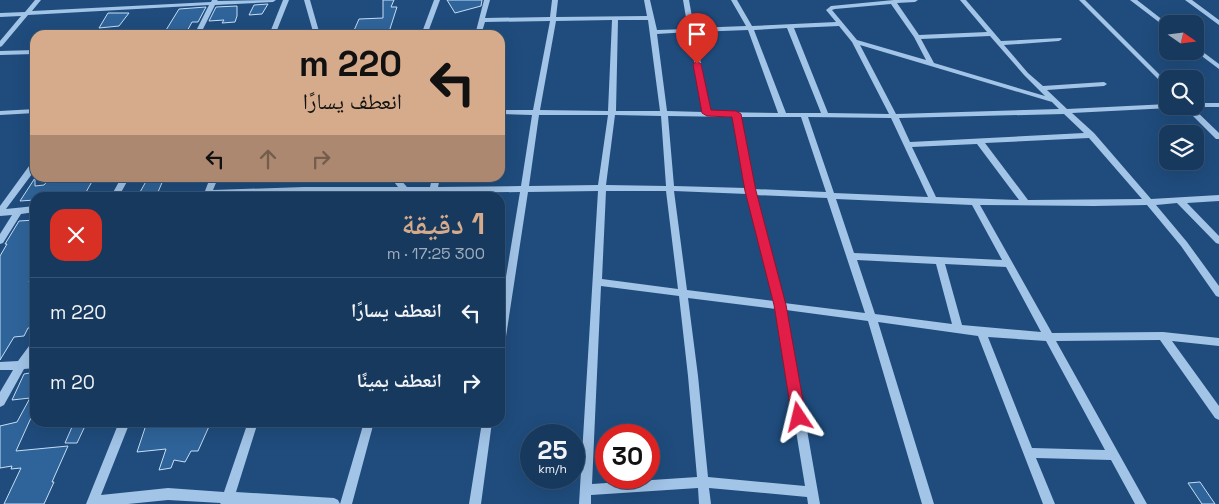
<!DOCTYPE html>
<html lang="ar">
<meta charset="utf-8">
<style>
:root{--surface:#17395e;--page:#204064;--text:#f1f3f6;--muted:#9eacbc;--line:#365373;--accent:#d6ab8b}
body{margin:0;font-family:"Space Grotesk","Noto Naskh Arabic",sans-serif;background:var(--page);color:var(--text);direction:rtl;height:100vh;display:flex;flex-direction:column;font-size:19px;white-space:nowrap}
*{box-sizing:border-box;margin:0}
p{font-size:16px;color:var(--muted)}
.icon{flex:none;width:28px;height:28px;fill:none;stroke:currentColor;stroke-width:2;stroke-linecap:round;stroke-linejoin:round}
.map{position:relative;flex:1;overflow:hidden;direction:ltr}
.side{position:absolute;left:30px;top:192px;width:475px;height:235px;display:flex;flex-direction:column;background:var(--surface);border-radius:15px;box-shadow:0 5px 20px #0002,0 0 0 1px var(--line);direction:rtl}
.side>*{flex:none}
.guide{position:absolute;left:30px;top:30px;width:475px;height:152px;border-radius:15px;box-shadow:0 5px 20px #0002,0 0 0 1px var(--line);direction:rtl;background:#d6ab8b;color:#111;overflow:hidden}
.needle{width:32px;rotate:104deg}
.controls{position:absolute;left:1159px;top:15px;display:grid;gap:10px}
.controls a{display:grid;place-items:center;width:45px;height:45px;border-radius:10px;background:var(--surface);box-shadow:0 5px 20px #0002,0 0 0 1px var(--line);font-size:25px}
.speed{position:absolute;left:520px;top:424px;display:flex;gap:10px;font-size:25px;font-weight:700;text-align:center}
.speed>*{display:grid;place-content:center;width:65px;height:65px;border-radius:50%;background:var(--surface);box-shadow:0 5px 20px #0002,0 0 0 1px var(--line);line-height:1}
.speed small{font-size:12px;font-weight:400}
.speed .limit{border:8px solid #d22;background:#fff;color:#111}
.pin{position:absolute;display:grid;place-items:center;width:42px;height:42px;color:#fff;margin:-51px -21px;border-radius:50% 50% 50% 0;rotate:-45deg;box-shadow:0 0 5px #0007}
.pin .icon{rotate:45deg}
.me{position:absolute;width:55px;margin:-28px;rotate:350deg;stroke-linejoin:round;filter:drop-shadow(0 0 4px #0008)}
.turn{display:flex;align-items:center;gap:18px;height:105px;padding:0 20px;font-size:22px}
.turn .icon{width:65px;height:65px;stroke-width:2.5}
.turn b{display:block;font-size:35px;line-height:42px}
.lanes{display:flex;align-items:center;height:48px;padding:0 20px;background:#0003;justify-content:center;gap:25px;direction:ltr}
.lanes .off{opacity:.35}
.round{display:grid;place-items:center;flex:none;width:52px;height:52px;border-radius:15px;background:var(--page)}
.headline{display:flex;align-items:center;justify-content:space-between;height:85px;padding:0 20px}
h1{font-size:30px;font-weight:600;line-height:38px;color:var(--accent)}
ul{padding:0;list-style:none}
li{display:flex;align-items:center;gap:15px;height:70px;padding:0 20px;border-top:1px solid var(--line)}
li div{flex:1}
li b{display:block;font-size:19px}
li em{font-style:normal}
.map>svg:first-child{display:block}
</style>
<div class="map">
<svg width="1219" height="504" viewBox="0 0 1219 504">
<rect width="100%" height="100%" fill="#1f4c7d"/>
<path fill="#2f649a" stroke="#c6ddf5" d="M383 0H394L391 7H397L388 35H352L359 19 383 18Z
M447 0H482L481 6 455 13Z
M268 4 262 14 249 15 254 5Z
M237 6V16L235 22 222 23 224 20 209 21 216 7Z
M206 7 198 22H192L185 35H163L179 9Z
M108 13H129L119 26 99 28Z
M35 178V186L44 185 50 178H71L70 180 94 178 85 194 35 198V200L20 201Z
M148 178H164L158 192H140Z
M35 220V227L31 233H35V271L29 282 35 281V327L28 328 24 336 14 337 0 360V256L7 244H5L19 221Z
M35 372V409L16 451 68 446 52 482H54L44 504H4L21 468 11 469 12 466 0 468V426L17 422 30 398 12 400 24 374Z
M147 422H211L198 451H191L185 462 174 460 171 468 159 470 166 449 137 452Z
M85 426 77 443H65L72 427Z
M1200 482 1215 504H1202L1188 483Z"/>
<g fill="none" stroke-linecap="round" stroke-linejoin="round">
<path fill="#a2c4e7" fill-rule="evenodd" d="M35 0H41L32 11 211 2 212 0H218L217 1 276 0 273 2 215 5 200 35H194L209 5 28 15 2 46 0 47V41L21 16 0 17V13L25 12Z
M283 0H289L275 35H269Z
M304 0H310L320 35H314Z
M434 0H440L427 35H421Z
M484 0H490L485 18 550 17 552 0H558L556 17 647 16 644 0H650L657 30 688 29 683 0H689L694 28 746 26 731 0H737L752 26 836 22 826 10 831 6 894 0H918L915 2 897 3 919 35 987 32 960 0H966L1001 41 1061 38 1062 39 1059 41 1004 45 1028 73 1043 86 1104 82 1107 84 1104 86 1047 90 1067 109 1168 104V106H1173L1170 108 1072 113 1094 133 1151 199 1219 195V201L1187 203 1219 236V244L1216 243 1177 203 1156 205 1187 242 1219 286V297L1216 296 1181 246 1147 205 1094 206 980 205 1052 333 1163 332 1219 338V346L1172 341 1219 406V420L1215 418 1160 340 1056 341 1147 504H1135L1111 460 1036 458 1055 504H1043L978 336 878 322 934 504H922L868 321 786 310 820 504H808L807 497 709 488 711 504H699L698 488 591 495V504H579L598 191 528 192 505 343 503 346 500 347V313L520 192 436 193 435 198H427L428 193C356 193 283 192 210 196V198H153L157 195 205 191 210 178H218L213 190 304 187H398L391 178H399L407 187H430L432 178H440L438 187 521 186 532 115 500 114V110H533L550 21 485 22 481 35H475ZM891 4 914 37 926 60 857 40 832 10 835 9ZM612 20 608 111 540 110 556 21ZM618 20H648L660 111H616ZM839 26 852 42 889 114 828 113 794 28ZM787 28 821 113H786L754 30ZM748 30 778 113 710 112 695 32ZM689 32 703 112 667 111 657 34ZM990 36 1024 75 1045 96 934 63 921 39ZM860 45 1052 102 1059 109 896 114ZM1064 114 1084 133 910 142 899 118ZM539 115H608L598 185 529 186ZM615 115 661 116 666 186 606 185ZM668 116 733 117 746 188 674 186ZM740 117H801L826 192 754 189ZM808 117 891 118 928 197 834 193ZM1089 138 1142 199 1028 200 985 143ZM977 144 1019 200 936 197 912 147ZM606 191H666L678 289 602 279ZM674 191 747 194 774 301 687 290ZM755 195 827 198 865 313 784 303ZM836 199 972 205 1002 260 854 253ZM857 260 936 264 952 324 875 314ZM945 264 1006 267 1041 332 962 325ZM601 286 679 296 688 376 697 477 592 484ZM688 298 776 309 805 486 708 477 698 376ZM988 337 1046 341 1105 450 1032 448Z
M1079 0H1085L1168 83V89Z
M1130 0H1137L1168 24V29Z
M1185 0H1192L1219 20V25Z
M1195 46 1219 64V69L1195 51Z
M35 50V54L0 55V51Z
M1195 103H1219V107H1192L1195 106Z
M1183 106H1191L1219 133V139H1216Z
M35 109V113L0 115V111Z
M35 161V170L6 209 35 206V212L21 214 3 243 0 244V234L12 215 0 216V206L32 162Z
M121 178H129L118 198H110Z
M35 341V353L30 360H35V368L24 369 4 405 0 407V392L13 370H0V362L18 361 32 342Z
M119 422H130L101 495 168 488 224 492 248 422H258L236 492 334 498 338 500 340 504H220L221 503 168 500 128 504H86Z
M364 422H374L352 504H340Z
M482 422H492L481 504H469Z"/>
</g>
<path fill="#e11d48" stroke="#92132f" d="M697 61 701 64 711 110 736 111 741 114 756 191 786 305 806 417 804 421 799 423 794 421 792 417 774 305 745 191 732 117 707 116 702 113 693 64Z"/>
</svg>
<div class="controls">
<a><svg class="needle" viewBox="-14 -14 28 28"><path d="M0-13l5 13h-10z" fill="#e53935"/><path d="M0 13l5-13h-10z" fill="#9eacbc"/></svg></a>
<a><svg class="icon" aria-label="search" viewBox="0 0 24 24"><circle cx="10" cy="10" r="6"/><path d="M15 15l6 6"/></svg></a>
<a><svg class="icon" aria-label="layers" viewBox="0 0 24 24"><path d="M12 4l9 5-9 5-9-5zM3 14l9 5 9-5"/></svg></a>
</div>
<div class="speed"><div>25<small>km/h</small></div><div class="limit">30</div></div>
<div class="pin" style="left:697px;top:64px;background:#d93025"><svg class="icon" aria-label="arrive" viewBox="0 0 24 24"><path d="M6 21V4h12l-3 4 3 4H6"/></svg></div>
<svg class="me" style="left:799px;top:417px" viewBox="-20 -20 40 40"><path d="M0-17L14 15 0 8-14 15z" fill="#e11d48" stroke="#fff" stroke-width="4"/></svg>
<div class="guide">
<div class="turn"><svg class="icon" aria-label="left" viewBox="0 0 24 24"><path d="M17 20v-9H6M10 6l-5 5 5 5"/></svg><div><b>220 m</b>انعطف يسارًا</div></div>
<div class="lanes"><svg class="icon" aria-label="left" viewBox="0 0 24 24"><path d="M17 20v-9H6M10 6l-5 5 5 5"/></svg><svg class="icon off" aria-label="ahead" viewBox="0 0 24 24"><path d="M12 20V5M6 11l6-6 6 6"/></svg><svg class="icon off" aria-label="right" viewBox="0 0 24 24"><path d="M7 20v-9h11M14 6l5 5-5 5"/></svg></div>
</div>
<section class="side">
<div class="headline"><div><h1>1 دقيقة</h1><p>300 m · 17:25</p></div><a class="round" style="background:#d93025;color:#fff"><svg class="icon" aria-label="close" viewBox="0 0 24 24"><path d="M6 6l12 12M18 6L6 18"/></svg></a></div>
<ul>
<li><svg class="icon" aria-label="left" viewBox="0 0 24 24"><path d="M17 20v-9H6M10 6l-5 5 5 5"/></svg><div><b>انعطف يسارًا</b></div><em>220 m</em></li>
<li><svg class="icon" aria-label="right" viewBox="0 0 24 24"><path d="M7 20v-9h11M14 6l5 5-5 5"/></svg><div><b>انعطف يمينًا</b></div><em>20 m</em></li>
</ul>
</section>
</div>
